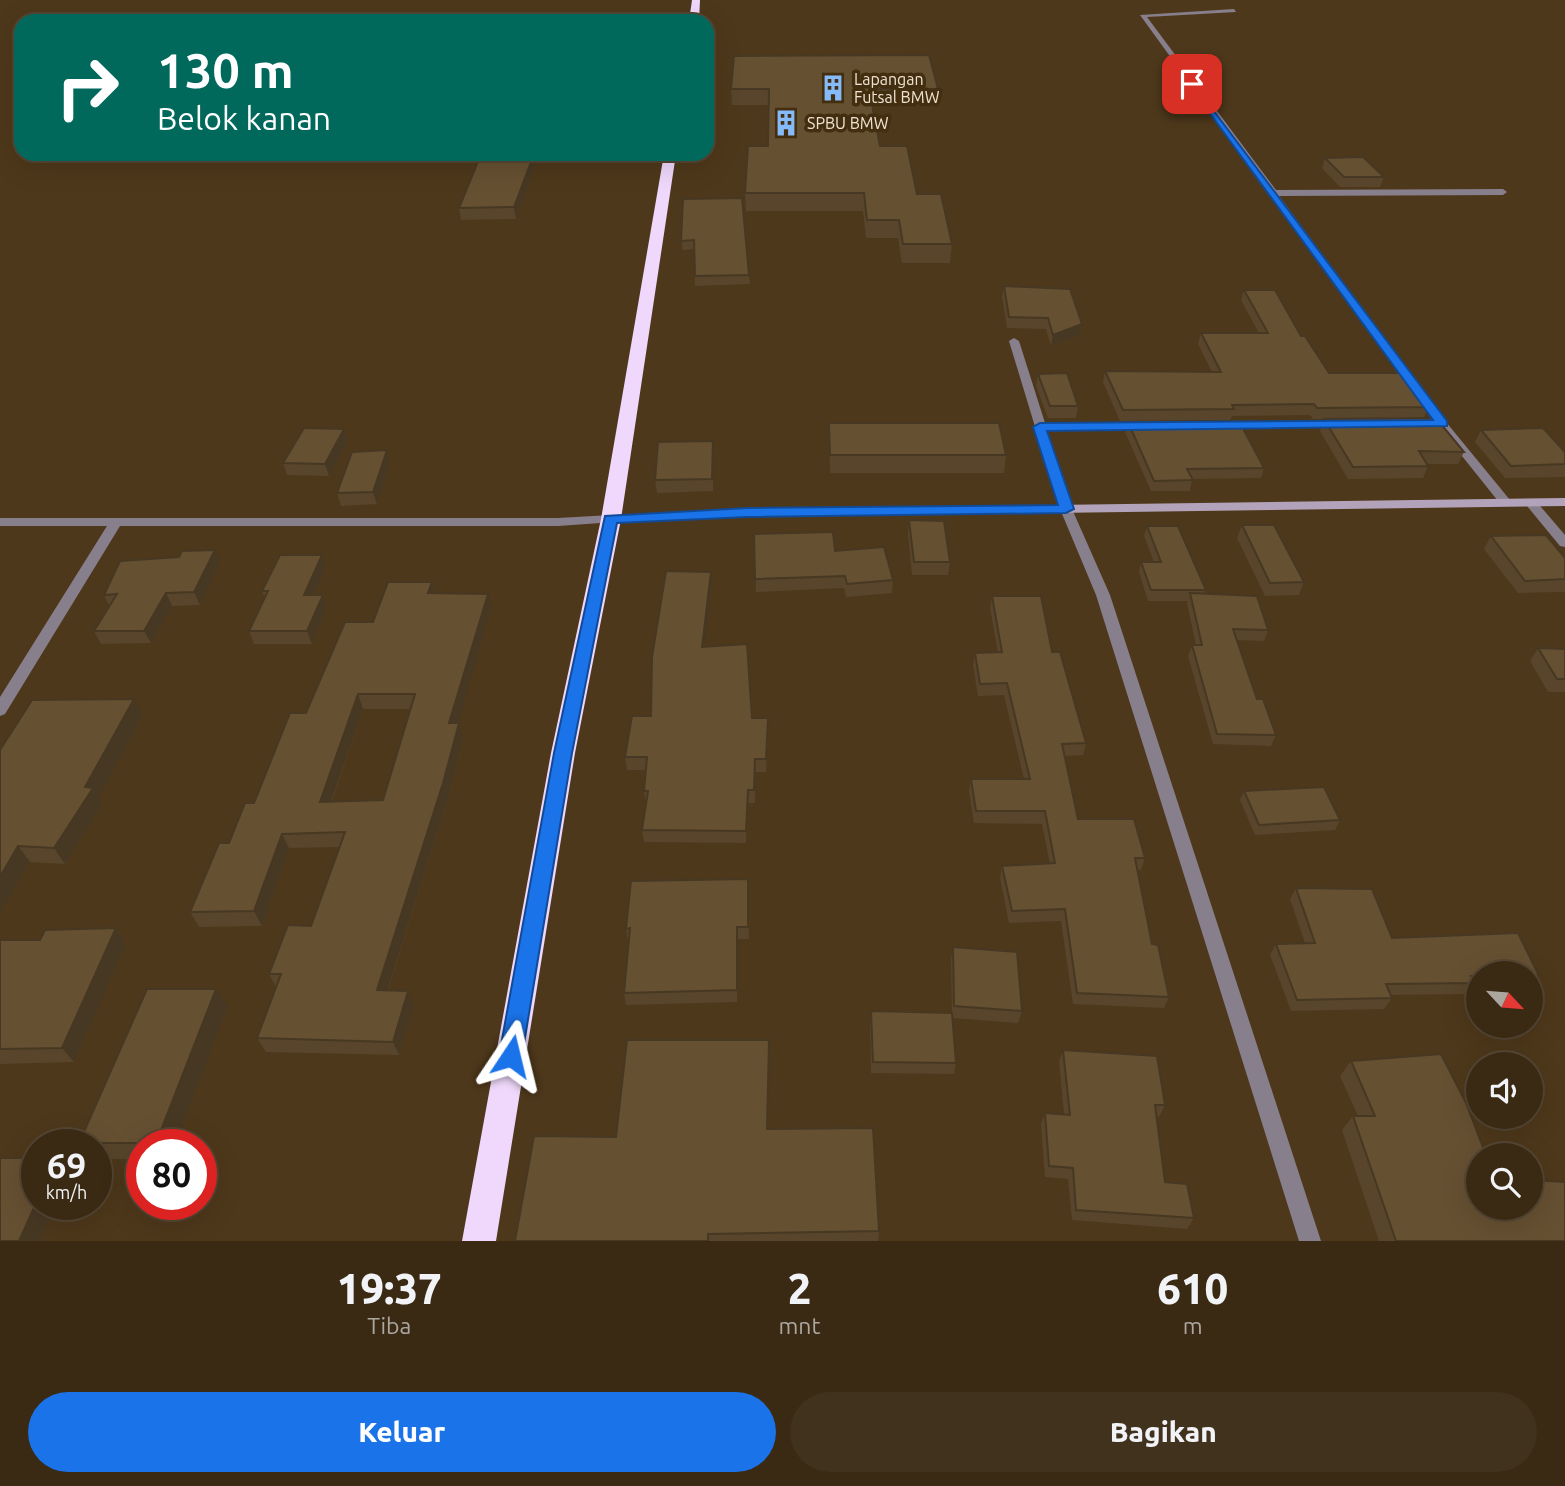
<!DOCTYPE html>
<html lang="id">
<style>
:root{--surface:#3a2a14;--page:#41321d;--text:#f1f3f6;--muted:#aba7a0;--line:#544634;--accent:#1a73e8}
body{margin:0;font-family:Ubuntu,sans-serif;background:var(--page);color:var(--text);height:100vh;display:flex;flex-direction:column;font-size:26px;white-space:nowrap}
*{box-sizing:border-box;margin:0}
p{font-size:23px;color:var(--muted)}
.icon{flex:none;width:38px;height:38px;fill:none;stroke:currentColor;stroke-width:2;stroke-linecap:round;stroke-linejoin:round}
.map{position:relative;height:1241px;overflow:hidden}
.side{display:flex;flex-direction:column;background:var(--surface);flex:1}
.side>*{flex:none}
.hud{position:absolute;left:14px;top:14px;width:700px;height:147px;border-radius:21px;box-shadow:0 7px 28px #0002,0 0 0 2px var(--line);background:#00695c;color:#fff;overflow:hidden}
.needle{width:46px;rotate:116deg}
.fabs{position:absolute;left:1466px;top:961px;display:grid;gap:14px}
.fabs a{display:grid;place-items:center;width:77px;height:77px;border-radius:50%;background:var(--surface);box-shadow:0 7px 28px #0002,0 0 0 2px var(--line);font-size:35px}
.speed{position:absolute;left:21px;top:1129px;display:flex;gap:14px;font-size:35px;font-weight:700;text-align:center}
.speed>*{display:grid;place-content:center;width:91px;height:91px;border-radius:50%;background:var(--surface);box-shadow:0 7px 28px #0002,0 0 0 2px var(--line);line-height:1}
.speed small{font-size:18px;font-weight:400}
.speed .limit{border:10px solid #d22;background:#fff;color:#111}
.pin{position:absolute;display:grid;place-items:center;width:60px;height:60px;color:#fff;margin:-30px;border-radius:14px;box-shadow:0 4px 10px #0006}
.me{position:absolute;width:77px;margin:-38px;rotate:10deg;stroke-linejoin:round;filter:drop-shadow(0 0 5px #0008)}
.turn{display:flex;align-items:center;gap:24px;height:147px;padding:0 28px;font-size:32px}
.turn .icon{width:91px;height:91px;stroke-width:2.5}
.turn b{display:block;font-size:49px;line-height:60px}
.eta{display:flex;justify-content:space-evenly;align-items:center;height:119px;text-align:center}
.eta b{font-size:42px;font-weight:800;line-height:49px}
.primary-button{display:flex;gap:14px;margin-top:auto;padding:14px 28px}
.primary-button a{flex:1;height:80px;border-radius:42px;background:var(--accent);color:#fff;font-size:28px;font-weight:800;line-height:80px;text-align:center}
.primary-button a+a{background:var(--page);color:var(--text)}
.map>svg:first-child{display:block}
</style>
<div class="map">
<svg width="1565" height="1241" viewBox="0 0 1565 1241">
<rect width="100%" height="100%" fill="#4e381b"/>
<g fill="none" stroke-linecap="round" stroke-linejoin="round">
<path fill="#887f8d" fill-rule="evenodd" d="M1234 9 1236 12 1147 17 1276 190 1503 189 1507 192 1503 195 1279 196 1446 422 1510 500 1512 503 1510 506H1502L1438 426 1140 15Z
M1014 338 1019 341 1045 423H1143L1149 426 1143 429 1047 430 1072 509 1110 595 1321 1241H1299L1096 595 1060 509 1009 341Z
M1339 422 1345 425 1343 427 1223 429 1217 426 1223 423Z
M1531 499 1535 500 1565 535V547L1560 546 1527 506 1525 503 1527 500Z
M611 515 615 516 617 519 615 522 558 526H120L5 714 0 716V697L107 526H0V518H558Z"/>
<path fill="#b2a3ba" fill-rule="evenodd" d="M1565 498V506L747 517 611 523 605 519 611 515 747 509Z"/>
<path fill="#efd8fb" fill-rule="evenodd" d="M692 0H700L699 21H689Z
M664 154H676L621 519 575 753 496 1241H462L551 753 601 519Z"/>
</g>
<path fill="#58452b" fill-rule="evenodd" d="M731 89H938L937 105H872L880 146 917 194 952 244 950 263H902L898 238H866L863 211H746L745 193 768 146 769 105H732Z
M481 154H604L603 160H537L516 219 461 220 459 208Z
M1325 158 1384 177 1380 187H1340L1322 168Z
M683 199 749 275 750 284 695 286 694 249 682 250Z
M1004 286 1080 335 1051 346 1046 329 1007 328 1002 297Z
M1244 290 1301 336 1329 373 1428 407 1424 418 1464 452 1458 464H1427L1428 466 1423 478 1348 479 1320 431 1324 419H1313L1310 415 1232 416 1230 420 1120 421 1103 382 1105 371 1212 372 1198 344 1201 333H1259L1241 300Z
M1038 374 1078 406 1076 418H1048L1036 386Z
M1128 422 1264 468 1261 478 1192 479 1190 491H1151L1125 432Z
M829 423 1006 455 1004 473H830Z
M344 429 348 441 329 476 287 475 283 463Z
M1481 430 1565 452V477L1505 478 1475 442Z
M713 441V491L657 493 655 480Z
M387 450 390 463 377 504 341 506 337 493Z
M909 520 950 562 948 575H912L908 533Z
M1242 525 1304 582 1299 595 1265 596 1237 538Z
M1147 526 1206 590 1205 593 1268 630 1264 641 1237 640 1257 699 1276 735 1271 746 1213 744 1188 656 1192 645H1196L1187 603 1188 601H1148L1139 572 1141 562H1154L1144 536Z
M754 534 835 551 893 580 892 593 846 597 844 588 756 592Z
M1491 536 1565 558V592L1518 593 1484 549Z
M322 555 326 567 314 595H323L327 607 312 644H254L249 631 265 598 262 591Z
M220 562 200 605 172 606 151 643 101 644 94 631 109 605 104 595Z
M432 582 435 593 491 609 458 723 463 738 448 798 388 990 414 1005 399 1055 266 1052 257 1038 276 987 269 974 311 926 340 847 289 848 262 926 199 927 190 912 229 843 254 803 306 713 373 622ZM363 709H411L383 800 332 801Z
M712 585 704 646 752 718 768 731 766 772H755V803H748L746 843 644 842 642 830 646 803 644 791 646 770H627L625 757 651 716Z
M992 596 1052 652 1086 743 1083 755 1065 756 1078 819 1145 858 1141 870H1137L1152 944 1169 997 1164 1008 1073 1004 1061 921 1009 923 1000 878 1002 866 1050 864 1042 824 974 823 969 791 971 779H1024L1004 695 978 696 973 665 975 653 998 652 990 608Z
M1538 648 1565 649V692H1548L1530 661Z
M143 715 99 797 103 803 65 864 30 862 0 913V750Z
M1244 791 1340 820 1335 830 1255 835 1240 800Z
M748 879 749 939H737V1002L626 1005 624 993 628 941 626 929Z
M1296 888 1372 889 1392 938 1518 933 1539 976 1531 986V973H1479V987H1471L1466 994 1390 995 1392 998 1384 1009 1291 1011 1270 955 1276 944 1305 943 1290 899Z
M116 928 126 944 74 1062 0 1064V940H40Z
M953 947 1022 1011 1018 1023 952 1018 951 960Z
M228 1006 175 1144H142V1159H96V1144H80L79 1143Z
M871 1011 956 1063 954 1074 871 1073 870 1023Z
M769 1040 767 1129 879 1231 878 1241H515L616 1137Z
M1063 1050 1165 1105 1159 1117 1156 1116 1165 1182 1194 1218 1187 1229 1072 1220 1068 1179 1045 1177 1041 1124 1045 1113 1064 1114 1059 1062Z
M1351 1061 1479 1208 1565 1241H1379L1342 1130 1353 1116H1358L1340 1076Z"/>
<path fill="#473823" d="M534 154H536L537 160 516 219 514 207Z
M1082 324 1080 335 1051 346 1053 335Z
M344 429 348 441 329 476 325 464Z
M387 450 390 463 377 504 373 492Z
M215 550 220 562 200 605 194 592Z
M322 555 326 567 308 608 304 595Z
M711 572 712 585 703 659 702 647Z
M432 582 436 597 428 593Z
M166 593 172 606 151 643 144 631Z
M488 594 491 609 454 738 449 723Z
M323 595 327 607 312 644 307 631Z
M358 694 363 709 326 816 320 802Z
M134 699 143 715 99 797 103 803 65 864 54 848 85 787Z
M459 723 463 738 448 798 383 1004 377 990Z
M748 790V803L746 843V831Z
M282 834 289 848 262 926 254 911Z
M18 846 30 862 0 913V877Z
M116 928 126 944 74 1062 62 1048Z
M216 989 228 1006 175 1144H157L156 1143Z
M408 991 414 1005 399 1055 393 1042Z
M37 1201V1204H55L39 1241H19Z"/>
<path fill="#665032" stroke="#473823" stroke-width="2" fill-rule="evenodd" d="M929 55 938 89H869L880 146H907L917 194H941L952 244H903L899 220H867L864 193H745L748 146H768L769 89H731L734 56Z
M481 154H534L514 207 459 208Z
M1363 157 1384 177H1344L1325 158Z
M742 198 749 275 695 276 694 240 681 241 683 199Z
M1004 286 1070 289 1082 324 1053 335 1048 318 1009 317Z
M1244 290H1275L1301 336H1305L1329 373H1404L1428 407 1317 408 1314 404 1232 405 1234 409 1123 410 1105 371 1221 372 1201 333H1268Z
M1067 373 1078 406H1050L1038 374Z
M1436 418 1464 452 1419 451 1428 466 1353 467 1324 419Z
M1239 421 1264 468 1187 469 1193 480 1154 481 1128 422Z
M829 423H999L1006 455H830Z
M304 428 344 429 325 464 283 463Z
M1543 428 1565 452V464L1511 466 1481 430Z
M713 441 712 479 655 480 658 442Z
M387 450 373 492 337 493 352 452Z
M909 520 944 521 950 562H914Z
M1242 525H1274L1304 582 1270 583Z
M1147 526H1178L1206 590H1151L1141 562H1161Z
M833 532 835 551 884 547 893 580 847 584 845 576 755 579 754 534Z
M1546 535 1565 558V579L1525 581 1491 536Z
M215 550 194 592 166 593 144 631H94L117 594 104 595 120 561 179 557 182 551Z
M280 555H322L304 595H323L307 631H249L268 591H262Z
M666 571 711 572 702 647 747 644 752 718H768L766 759H755L754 790H748L746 831 642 830 648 791H644L647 757H625L632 716H651L652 657Z
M388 582H432L428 593 488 594 449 723H459L443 783 377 990 408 991 393 1042 257 1038 281 974H269L288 925 311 926 345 832 282 834 254 911 190 912 219 843H229L245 803H254L290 713H306L345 622H373ZM358 694H415L383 800 320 802Z
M1190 593 1257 596 1268 630 1233 629 1257 699H1263L1276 735 1217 734 1192 645H1202Z
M992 596H1041L1052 652H1060L1086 743 1062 744 1078 819H1134L1145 858H1135L1152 944 1158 945 1169 997 1077 993 1065 909 1012 911 1002 866 1055 863 1045 811H976L971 779H1030L1007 683 980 684 975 653 1002 652Z
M1538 648 1565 649V679H1557Z
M134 699 85 787 93 788 54 848 18 846 0 877V750L32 700Z
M1324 787 1340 820 1259 825 1244 791Z
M748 879V927H737V990L624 993 630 928 626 929 631 881Z
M1296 888 1372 889 1392 938 1518 933 1539 976H1531V973H1479V976H1471L1474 983 1386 984 1392 998 1297 1000 1276 944 1315 943Z
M116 928 62 1048 0 1049V940H40L45 930Z
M953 947 1017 952 1022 1011 954 1006Z
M147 989H216L156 1143H79Z
M871 1011 952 1013 956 1063 873 1062Z
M627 1040H769L767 1129 873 1128 879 1231 708 1234V1241H515L534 1136 616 1137Z
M1063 1050 1157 1056 1165 1105H1155L1165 1182 1187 1184 1194 1218 1076 1210 1073 1168 1049 1166 1045 1113 1070 1115Z
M1441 1054 1466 1103 1486 1155H1479V1208H1531V1180L1565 1182V1241H1396L1353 1116H1375L1351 1061Z
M0 1158H37V1201L19 1241H0Z"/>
<path fill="#1a73e8" stroke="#114b97" stroke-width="2" d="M1192 82 1447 421V426L1047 431 1074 509 1066 513 747 517 617 523 572 753 522 1056 519 1063 511 1066 503 1063 499 1056 554 753 605 516 747 508 1058 505 1033 427 1040 423 1433 420 1190 86Z"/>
<defs>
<g id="building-bare" transform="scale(2.1)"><path d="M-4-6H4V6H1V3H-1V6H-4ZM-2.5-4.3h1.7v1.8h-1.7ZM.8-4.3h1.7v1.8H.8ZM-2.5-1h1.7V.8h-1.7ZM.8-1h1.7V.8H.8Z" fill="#86bbfb" stroke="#432e10" stroke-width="2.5" paint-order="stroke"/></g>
</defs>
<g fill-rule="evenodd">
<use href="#building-bare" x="833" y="88"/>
<use href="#building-bare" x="786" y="123"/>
</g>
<g text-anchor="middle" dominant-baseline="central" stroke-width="7" stroke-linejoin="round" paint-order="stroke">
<g font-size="16" fill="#f0e3d2" stroke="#432e10" text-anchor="start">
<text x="854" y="79">Lapangan<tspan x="854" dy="18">Futsal BMW</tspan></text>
<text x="807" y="123">SPBU BMW</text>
</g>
</g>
</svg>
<div class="fabs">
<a><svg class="needle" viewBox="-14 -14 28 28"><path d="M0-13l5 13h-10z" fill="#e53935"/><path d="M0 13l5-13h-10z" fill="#aba7a0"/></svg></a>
<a><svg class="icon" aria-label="sound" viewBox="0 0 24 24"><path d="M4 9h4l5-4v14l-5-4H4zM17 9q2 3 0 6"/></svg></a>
<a><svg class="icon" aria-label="search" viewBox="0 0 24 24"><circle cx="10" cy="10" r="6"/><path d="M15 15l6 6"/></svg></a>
</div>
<div class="speed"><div>69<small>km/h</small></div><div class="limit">80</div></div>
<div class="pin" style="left:1192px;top:84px;background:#d93025"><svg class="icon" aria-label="arrive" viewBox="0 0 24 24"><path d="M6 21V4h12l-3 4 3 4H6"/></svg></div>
<svg class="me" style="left:511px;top:1056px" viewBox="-20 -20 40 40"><path d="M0-17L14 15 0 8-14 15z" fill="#1a73e8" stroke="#fff" stroke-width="4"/></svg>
<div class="hud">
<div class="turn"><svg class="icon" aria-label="right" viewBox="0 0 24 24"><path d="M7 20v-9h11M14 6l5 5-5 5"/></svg><div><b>130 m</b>Belok kanan</div></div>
</div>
</div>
<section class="side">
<div class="eta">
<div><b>19:37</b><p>Tiba</p></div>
<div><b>2</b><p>mnt</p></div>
<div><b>610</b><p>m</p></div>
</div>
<div class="primary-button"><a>Keluar</a><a>Bagikan</a></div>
</section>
